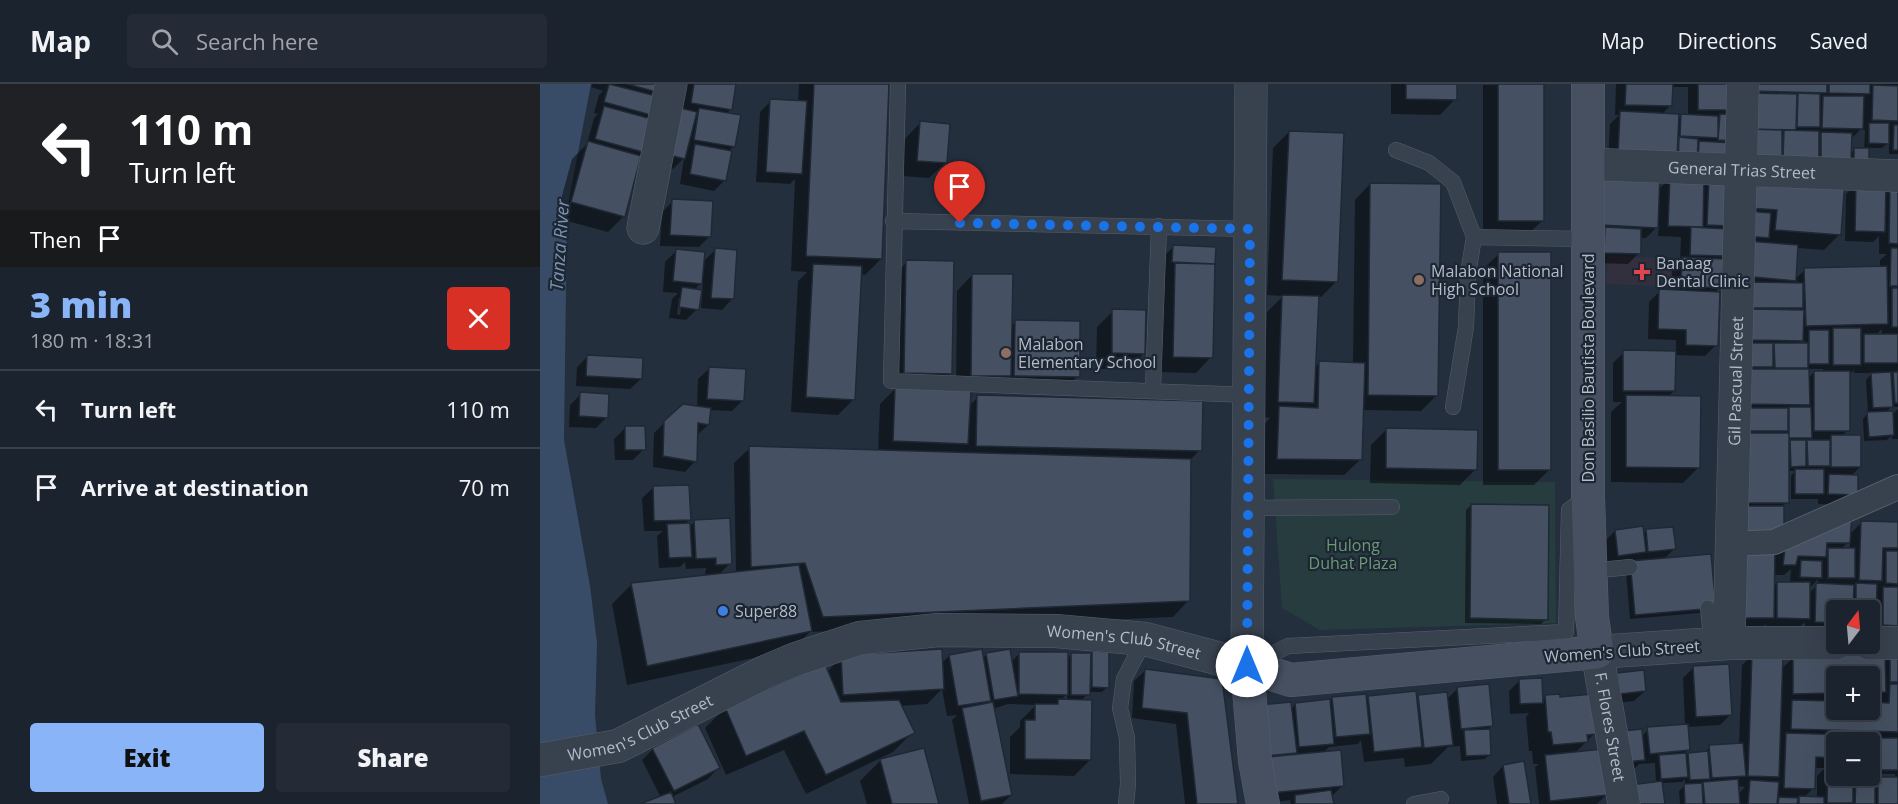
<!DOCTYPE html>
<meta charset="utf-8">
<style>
:root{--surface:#1b232e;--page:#242b36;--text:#f1f3f6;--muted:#a0a4aa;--line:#39404a;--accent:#8ab4f8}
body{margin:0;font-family:"Open Sans",sans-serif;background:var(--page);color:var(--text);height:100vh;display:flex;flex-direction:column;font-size:22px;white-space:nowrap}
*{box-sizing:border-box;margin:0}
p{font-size:20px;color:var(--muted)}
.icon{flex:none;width:33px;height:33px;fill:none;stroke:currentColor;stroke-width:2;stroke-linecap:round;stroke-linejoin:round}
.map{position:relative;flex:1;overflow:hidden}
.side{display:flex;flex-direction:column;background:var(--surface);width:540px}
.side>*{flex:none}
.top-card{background:#202124;color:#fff;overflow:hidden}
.needle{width:39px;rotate:16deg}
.buttons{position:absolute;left:1286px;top:516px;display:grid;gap:12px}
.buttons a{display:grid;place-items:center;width:54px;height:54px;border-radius:6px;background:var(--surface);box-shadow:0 6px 24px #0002,0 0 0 2px var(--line);font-size:30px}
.pin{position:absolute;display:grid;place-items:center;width:51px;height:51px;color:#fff;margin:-62px -26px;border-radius:50% 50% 50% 0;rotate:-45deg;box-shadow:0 0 6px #0007}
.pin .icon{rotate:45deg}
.me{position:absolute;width:66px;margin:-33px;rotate:0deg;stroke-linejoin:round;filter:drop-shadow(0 0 4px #0008)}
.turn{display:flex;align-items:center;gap:21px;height:126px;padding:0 30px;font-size:27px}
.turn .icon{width:78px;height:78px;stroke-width:2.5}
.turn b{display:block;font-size:42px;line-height:51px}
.then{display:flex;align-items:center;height:57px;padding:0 30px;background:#0003;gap:12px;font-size:22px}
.round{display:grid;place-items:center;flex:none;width:63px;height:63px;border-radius:6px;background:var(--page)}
.summary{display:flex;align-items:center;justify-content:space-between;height:102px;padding:0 30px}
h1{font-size:36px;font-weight:800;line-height:45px;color:var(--accent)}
.action{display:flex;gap:12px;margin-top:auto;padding:12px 30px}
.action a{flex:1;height:69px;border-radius:6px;background:var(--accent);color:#111;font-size:24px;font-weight:800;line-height:69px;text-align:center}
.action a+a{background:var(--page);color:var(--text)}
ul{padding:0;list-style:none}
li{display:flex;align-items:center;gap:18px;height:78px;padding:0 30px;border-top:2px solid var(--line)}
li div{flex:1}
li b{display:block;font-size:22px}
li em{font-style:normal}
header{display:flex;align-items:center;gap:36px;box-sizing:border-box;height:84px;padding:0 30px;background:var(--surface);border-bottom:2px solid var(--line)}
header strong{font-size:28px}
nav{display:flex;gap:33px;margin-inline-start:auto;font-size:21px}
.search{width:420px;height:54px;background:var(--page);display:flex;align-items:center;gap:15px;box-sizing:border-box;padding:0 21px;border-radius:6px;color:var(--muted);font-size:22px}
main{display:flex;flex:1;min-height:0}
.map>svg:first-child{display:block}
</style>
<header>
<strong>Map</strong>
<div class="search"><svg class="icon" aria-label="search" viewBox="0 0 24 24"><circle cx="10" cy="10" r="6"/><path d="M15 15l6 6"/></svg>Search here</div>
<nav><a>Map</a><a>Directions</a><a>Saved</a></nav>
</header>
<main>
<section class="side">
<div class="top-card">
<div class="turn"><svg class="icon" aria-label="left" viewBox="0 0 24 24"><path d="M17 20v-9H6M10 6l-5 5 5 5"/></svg><div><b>110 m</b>Turn left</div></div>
<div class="then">Then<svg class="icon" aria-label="arrive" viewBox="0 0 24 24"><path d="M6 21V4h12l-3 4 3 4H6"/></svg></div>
</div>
<div class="summary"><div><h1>3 min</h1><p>180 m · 18:31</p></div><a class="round" style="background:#d93025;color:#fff"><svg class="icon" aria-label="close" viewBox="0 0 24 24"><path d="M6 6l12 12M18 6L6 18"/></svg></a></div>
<ul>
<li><svg class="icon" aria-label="left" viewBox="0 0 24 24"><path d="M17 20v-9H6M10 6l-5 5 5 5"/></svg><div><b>Turn left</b></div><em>110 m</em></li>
<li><svg class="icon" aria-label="arrive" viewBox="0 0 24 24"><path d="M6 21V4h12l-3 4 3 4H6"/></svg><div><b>Arrive at destination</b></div><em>70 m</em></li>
</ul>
<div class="action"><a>Exit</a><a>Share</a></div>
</section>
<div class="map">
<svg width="1358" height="720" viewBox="0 0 1358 720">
<rect width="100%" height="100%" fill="#242f3e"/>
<path fill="#32303f" d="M1067 172 1138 175 1137 203 1066 200Z"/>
<path fill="#263c3f" d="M733 395 1015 398 1016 539 780 546 742 524Z"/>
<path fill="#394c67" d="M0 0H51L27 126 24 356 50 502 57 559 55 631 61 695 68 720H0Z"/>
<path fill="#0007" fill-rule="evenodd" d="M52 0H125L108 69 98 80 84 132 68 148 16 134 32 75 47 60 54 34 58 30 54 29 59 11 63 7 51 3Z
M146 0H195L190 26 186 30 194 62 188 68 185 96 174 107 140 100 144 74 133 85 111 80Z
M259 0H348L341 175 325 191 320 190 314 315 298 331 251 328 258 197 267 188 251 187 255 95 250 100 216 98 220 28 231 17 258 18Z
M851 0H916L915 15 900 31 851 30Z
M1003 0 1002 137 986 152H943V1Z
M1076 0H1192L1190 82 1068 81 1070 40 1079 31H1075ZM1131 3H1148V32H1142L1137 36 1121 31 1131 21Z
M1198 0H1358V70H1349V58L1342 64H1328L1327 81 1229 84ZM1320 46H1325L1324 66H1315L1310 70V56Z
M380 39 405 79 389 94 362 92 365 55Z
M749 48 797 197 781 213H777L774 284 779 279 813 280 815 116 830 100 897 311 881 327 822 326 820 376 804 391 722 390 724 340 730 334 723 333 727 228 743 212 727 211 733 64Z
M1131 93 1192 96 1184 172 1181 175 1180 203 1174 209 1176 261 1165 272 1134 271V307L1128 313 1159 383 1143 399 1071 398V328L1082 318H1073V279L1084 268H1136V256L1108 255 1109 218 1120 207H1131L1132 185 1140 177 1141 153 1118 152 1119 141 1106 154H1100L1099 169 1088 180 1054 179V99L1118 106Z
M1317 99 1358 101V286L1355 289H1358V323H1351L1345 329 1351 332 1358 325V355H1352V351L1347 356 1324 357 1323 335 1328 329 1326 296 1332 289H1314V286L1308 292V346L1302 352 1320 383 1311 392 1316 410 1305 421 1278 420V415H1251V392L1255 387H1248L1247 418 1188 462 1196 106 1300 150 1284 166 1257 164 1254 196 1265 186 1340 184V176L1347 170H1339V152L1333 158 1305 157 1306 110ZM1342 245V252H1335ZM1261 257H1265V261H1257ZM1268 285H1283V288H1274L1268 294Z
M133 117 170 152 159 163 120 162 122 128Z
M633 163 674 165 671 273 656 289 617 288 618 178Z
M175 166 192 215 182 226 161 224 163 197 154 206 157 225 146 236 129 234 132 215 138 209 123 208 125 178 136 167 162 179ZM139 214H142L140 231 137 230Z
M959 170 1010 385 994 401H943V185Z
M367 178 410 290 394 306 416 307 417 207 432 191 470 243 476 238 538 292 522 308 429 307V322L438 313 660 366 649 377 648 517 633 533 270 548 251 566 87 601 72 520 92 500 165 492 166 484 146 485 145 478 140 483 119 484 117 452 123 447H104L102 414 113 404 150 435 144 441 149 443 155 437 190 479 179 491 196 489 194 379 210 364 338 367 340 320 355 305H348L351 194Z
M573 227 604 269 588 285H556L557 243Z
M48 272 101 295 90 305 36 302 37 283Z
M169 285 203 316 192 327 169 326 168 341 156 352 155 377 145 388 113 383 114 349 125 338 157 323 158 295Z
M41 310 67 333 56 344 29 343 30 321Z
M85 344 104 365 93 376H75L74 355Z
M847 345 936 385 920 401 830 399 831 361Z
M931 421 1006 535 1001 540 925 539 926 426Z
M1321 439 1358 440V547L1332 552 1333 542 1329 546V526H1296V549L1265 548V538L1258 545H1226V540L1222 544H1186L1234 471 1246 459 1309 451ZM1310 456V466L1301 465ZM1251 485 1250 499H1237L1233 503 1234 491H1244ZM1278 495V501L1269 509V505ZM1335 540H1353V543H1335Z
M1107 446 1134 465 1123 476 1170 528 1090 535 1086 488 1059 491 1055 467 1075 447 1102 451Z
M480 569 527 575 532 570 568 569 567 603 562 608H549L541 617 550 676 534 692 470 690V653L480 643V637L496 621 468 620 453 625 471 711 462 720H429L412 636 417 631 407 632 402 605 387 620 360 622 373 648 353 668 266 710 244 666 186 691 165 644 185 624 287 588 302 572 401 580 409 572 442 575 447 570 471 578ZM527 610V617H520Z
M1213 571 1241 585 1254 573 1344 579 1351 572H1358V720H1140L1139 707 1145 701V695L1142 698 1121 699 1123 720 1116 699 1115 679 1099 680 1093 686 1077 688 1108 645 1145 641 1143 594 1153 584 1191 630 1180 641 1147 643 1149 665 1144 670 1164 669 1170 663 1199 660 1202 581ZM1296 592H1329V626H1296ZM1339 613V620H1333ZM1296 658H1329V681L1333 677V691L1296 692ZM1274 684H1285L1277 692V714H1264L1273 704ZM1334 690H1355V695H1338L1334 699ZM1197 702 1205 703 1198 710Z
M605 587 681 597 696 720H645L636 640 592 634 594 597Z
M1078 590 1105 607 1094 617 1069 620 1067 601Z
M980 596 1001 617 1006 613 1054 650 1035 669 1066 711 1057 720H999L995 683 999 680H993L992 667H989L986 633 989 629 970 630 969 607Z
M917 605 952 641 948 645 950 670 945 675 921 677 920 662 908 663 891 680 865 683 864 674 824 678 821 656 818 660 789 663 782 670 802 702 791 713 792 720H751L750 716 720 720 717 686 755 620 789 619 793 614 825 617 829 613 876 616 879 612 906 616Z
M113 665 178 684 168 695 132 713 134 720H104L121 714 102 676Z
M383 665 398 720H327L320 697 340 677Z
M963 682 989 720H957L953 693Z"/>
<path fill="#455162" stroke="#1f2835" stroke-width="1.5" d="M69 0 124 14 118 33 64 18Z
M87 0H126L124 10Z
M154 0H196L192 26 151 19Z
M274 0H349L342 175 266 172Z
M866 0H917V16L866 15Z
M958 0H1004V137H958Z
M1086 0H1133L1132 22 1085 21Z
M1158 0H1194V26H1158Z
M1208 0H1287V9L1208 7Z
M1289 0H1330V10L1289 9Z
M1333 1 1358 2V37L1332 36Z
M1210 9 1257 10 1256 46 1210 45Z
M1258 9 1280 10V43H1257Z
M1283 12H1324L1323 45 1282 44Z
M230 15 267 17 262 90 226 88Z
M64 22 119 37 110 70 55 55Z
M132 22 157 28 145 75 121 69Z
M159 24 201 31 195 63 154 56Z
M1080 27 1139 30 1137 74 1078 70Z
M1141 30 1178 32V54L1140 52Z
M1180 30 1198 31 1196 57 1178 56Z
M380 37 410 40 407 79 377 77Z
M1329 39H1349V60L1329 59Z
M1354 41H1358V66H1353Z
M1209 45 1242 46V73H1208Z
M1244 46 1279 47V76L1243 75Z
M749 47 804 49 798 198 742 196Z
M1281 48 1312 49 1311 78H1281Z
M1139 53 1158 55 1157 81 1138 80Z
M48 57 101 72 85 133 31 118Z
M1159 57 1193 59 1192 82 1158 81Z
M155 60 192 67 186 97 150 90Z
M1314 64H1329V82L1314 81Z
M1064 87 1120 89 1118 144 1062 141Z
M1211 89 1305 96 1301 151 1235 146 1237 126 1209 124Z
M1130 91 1164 92 1163 143 1128 142Z
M1169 93 1193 94 1191 142 1167 141Z
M1316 98H1346L1345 148 1315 147Z
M830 99 901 100 898 312 828 311Z
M1350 99H1358V160L1349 159Z
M132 115 173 117 171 153 130 151Z
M1207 127 1231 129 1229 154 1205 152Z
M1065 143 1101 145V170L1064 169Z
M1151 143 1187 145 1185 172 1150 171Z
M1206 157 1258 161 1256 197 1203 192Z
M633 161 676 163 675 180 632 178Z
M175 164 197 166 194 215 171 214Z
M1351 164H1358V202H1350Z
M136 165 165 168 162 200 133 197Z
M958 168H1011V386H958Z
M1142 173 1183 175 1182 204 1141 202Z
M366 176 414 177 412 290 364 289Z
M635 179 675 180 673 274 633 273Z
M273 180 322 182 315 316 266 313Z
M1347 182 1348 240 1266 242 1264 184Z
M432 190H473L471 292H431Z
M1208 198 1263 199V224H1207Z
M142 203 162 206 159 226 139 223Z
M1352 204H1358V243H1352Z
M1119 205 1180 208 1178 262 1146 261V246L1118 245Z
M742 211 779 212 774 319 738 318Z
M572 225 606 226 605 270 572 269Z
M1205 225 1264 226 1263 257 1205 256Z
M475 236 540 237V293L474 292Z
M1293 244H1321V281H1293Z
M1269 246H1289V280H1269Z
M1324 250H1358V279H1324Z
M1203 259H1233V283H1203Z
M1234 259H1268V284H1235Z
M1083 266 1136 267 1135 307H1083Z
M47 271 103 274 102 295 46 292Z
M779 277 825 279 822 376 737 375 739 322 778 324Z
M169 283 206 285 204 317 167 315Z
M1200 285H1269L1270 321 1200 320Z
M1274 287H1310V347H1274Z
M1351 288 1353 323 1333 324 1331 289Z
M1353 288H1358V319H1355Z
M355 303 431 307 428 360 353 357Z
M40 308 69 310 68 334 39 332Z
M437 311 663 317 662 367 436 362Z
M1086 311 1161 312 1160 384 1086 383Z
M143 320 171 324 169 341 158 339 157 378 123 372 124 337Z
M1249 323H1271L1272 354H1249Z
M1200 324H1248V347H1200Z
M1353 327 1354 351 1329 353 1327 328Z
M85 342H105L106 366H85Z
M846 344 938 346 937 386 846 384Z
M1198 349H1249V419H1198Z
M1291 351H1321V383H1291Z
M1250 356H1266V382L1251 383Z
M1267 356H1290V382H1268Z
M209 362 651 375 650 517 283 533 265 479 211 483Z
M1255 385H1284V410H1255Z
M1289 390 1318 391V411L1288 410Z
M149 401 151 436 114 437 113 402Z
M931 420 1009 421 1008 536 930 534Z
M1199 422H1244V451H1198Z
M1312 430 1310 459H1287L1286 473 1258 472 1256 481H1243L1246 457Z
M190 434 192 480 176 481V474L156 475 154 436Z
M1321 437 1358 438V464H1343L1342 497 1319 496Z
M150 439 152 473 129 474 127 440Z
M1103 442 1106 468 1078 472 1075 446Z
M1133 443 1136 465 1108 468 1106 445Z
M1288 464H1315V494H1288Z
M1197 465H1235L1234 534H1196Z
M1346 467H1358V500L1346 499Z
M1171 470 1176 524 1095 531 1090 477Z
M1261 476 1282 477V494L1260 493Z
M259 481 272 547 107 582 91 499Z
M1237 498H1270V535L1237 534Z
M1276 499 1314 501 1313 526H1296V539L1275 538Z
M1316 499 1337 500 1336 541H1329V526H1316Z
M1343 503H1358V542L1343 541Z
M402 565 404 605 303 611 301 571Z
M442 565 451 617 418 622 409 571Z
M470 565 478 612 454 616 446 569Z
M552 567 569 568V604L552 603Z
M479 568H528V611L479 610Z
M531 569H551L550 611H531Z
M1212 569 1243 570 1239 693 1208 692Z
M1345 570 1346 608 1329 609V592H1296V609L1253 610V571Z
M1350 570H1358V598H1350Z
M285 580 301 618 359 616 375 649 286 691 264 647 206 672 185 623Z
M1189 580 1192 631 1156 633 1153 582Z
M605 585 682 595 698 720H657L647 629 602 624Z
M1104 586 1106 607 1080 610 1077 589Z
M1002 594 1003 619 980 620 979 595Z
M949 600 953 642 921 645 917 603Z
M1350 600H1358V648L1251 645 1252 616 1296 617V626H1329V618L1349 619Z
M876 607 882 663 834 668 828 612Z
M907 608 913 661 884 664 878 611Z
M826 610 830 650 796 653 792 613Z
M1020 610V613L1053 610 1056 650 1047 651 1048 658 1013 661 1011 648H1008L1005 611Z
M518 615 552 616 551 676 485 675V636H495V620H518Z
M790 615 794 660 759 663 755 619Z
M453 618 472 711 441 717 422 624Z
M751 618 757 669 724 672 719 621Z
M158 640 180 684 134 707 112 664Z
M1148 640 1150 666 1110 670 1107 643Z
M950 645 951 671 926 672 924 646Z
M1102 645 1105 676 1087 678 1083 647Z
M1246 649 1312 651V658H1296V674L1276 673 1275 705 1244 704Z
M1338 654H1358V686H1337Z
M1315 655H1332V681H1329V658H1315Z
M1203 659 1206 692 1172 694 1169 661Z
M384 664 399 720H352L340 675Z
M1063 665 1068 711 1010 717 1005 671Z
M801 666 804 702 730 709 727 673Z
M1168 667 1170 695 1150 696 1148 669Z
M1146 669 1148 693 1121 695 1119 671Z
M984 677 991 720H969L963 681Z
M1288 679H1296V692H1313V719H1287Z
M1329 689 1335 690V720H1315L1316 692Z
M1338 693H1358V720H1338Z
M1198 695 1200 720H1165L1163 698Z
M1210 696 1239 698 1237 720H1208Z
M1122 697 1125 720H1093L1090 701Z
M1162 699 1163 720H1145L1144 700Z
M791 706 794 720H755V711Z
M131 708 136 720H100Z
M1259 712 1284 713V720H1259Z
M1239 713 1258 714 1257 720H1238Z"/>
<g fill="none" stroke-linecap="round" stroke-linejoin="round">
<g stroke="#565f6c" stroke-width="16">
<path id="service" d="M358 0 351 297 709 311
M856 66 889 79 913 98 934 153 1047 155
M353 137 710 145
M613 305 619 142
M913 323 926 243 928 190 934 153
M708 424 852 423
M1050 487 1090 483
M1168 524 1172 560
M711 581 748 562 1026 548 1029 426 1048 412
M586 720 588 700 587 654 580 624 584 595 605 555
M874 720 901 715"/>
</g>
<g stroke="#565f6c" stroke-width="26">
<path id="pedestrian" d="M1190 460 1234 458 1358 403"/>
</g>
<g stroke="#565f6c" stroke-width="33">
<g id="minor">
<path id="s1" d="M1048 80 1358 92"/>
<path d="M103 144 131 0"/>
<path id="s2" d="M1189 559 1203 0"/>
<path id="s3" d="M1057 568 1084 720"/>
<path d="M707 582 711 0"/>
</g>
</g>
<g stroke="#565f6c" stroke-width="34">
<g id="tertiary">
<path d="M1329 559H1358"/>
<path d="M1057 568 1189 559H1296"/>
<path id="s4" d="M0 676 78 662 225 588 256 575 320 554 398 546 516 547 605 555 707 582"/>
</g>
</g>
<g stroke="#565f6c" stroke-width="34">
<path id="secondary" d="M723 720 715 677 707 582 751 596 1057 568 1052 533 1048 412V0"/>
</g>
<use href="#service" stroke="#38414e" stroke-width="15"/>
<use href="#pedestrian" stroke="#38414e" stroke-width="24"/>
<use href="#minor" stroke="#38414e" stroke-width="32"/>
<use href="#tertiary" stroke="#38414e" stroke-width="33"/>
<use href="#secondary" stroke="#465061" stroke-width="33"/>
</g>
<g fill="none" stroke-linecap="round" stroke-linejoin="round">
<path stroke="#1a73e8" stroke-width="10" stroke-dasharray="0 18" d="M420 139 710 145 707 582"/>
</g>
<path fill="#e0444e" stroke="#1d2633" stroke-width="2" d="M1099 179h6v6h6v6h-6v6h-6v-6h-6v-6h6z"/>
<g fill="#8d6e63" stroke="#1d2633" stroke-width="2">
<circle cx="879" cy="196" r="6"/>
<circle cx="466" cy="269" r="6"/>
</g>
<circle fill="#3f7fe0" stroke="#1d2633" stroke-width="2" cx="183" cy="527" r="6"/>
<g text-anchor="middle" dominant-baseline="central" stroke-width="4.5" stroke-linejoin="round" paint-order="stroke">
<g font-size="16" fill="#b4bcc9" stroke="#1d2633">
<text stroke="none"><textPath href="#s1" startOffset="154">General Trias Street</textPath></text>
<text transform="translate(1048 284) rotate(-90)">Don Basilio Bautista Boulevard</text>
<text stroke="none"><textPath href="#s2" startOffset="262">Gil Pascual Street</textPath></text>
<text stroke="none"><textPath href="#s4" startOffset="610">Women's Club Street</textPath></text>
<text transform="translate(1082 567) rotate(-4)">Women's Club Street</text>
<text stroke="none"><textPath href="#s4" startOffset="106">Women's Club Street</textPath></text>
<text stroke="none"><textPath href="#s3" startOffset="76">F. Flores Street</textPath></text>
</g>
<g font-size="16" fill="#b4bcc9" stroke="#1d2633" text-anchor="start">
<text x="1116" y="179">Banaag<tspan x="1116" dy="18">Dental Clinic</tspan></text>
<text x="891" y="187">Malabon National<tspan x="891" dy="18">High School</tspan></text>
<text x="478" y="260">Malabon<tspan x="478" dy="18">Elementary School</tspan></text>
<text x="195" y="527">Super88</text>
</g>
<g font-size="16" fill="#6b9a76" stroke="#1d2633">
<text x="813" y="461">Hulong<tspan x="813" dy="18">Duhat Plaza</tspan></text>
</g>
<g font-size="18" font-style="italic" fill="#7c92b1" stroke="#1d2633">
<text transform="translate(19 161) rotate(-86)">Tanza River</text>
</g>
</g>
</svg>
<div class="buttons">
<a><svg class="needle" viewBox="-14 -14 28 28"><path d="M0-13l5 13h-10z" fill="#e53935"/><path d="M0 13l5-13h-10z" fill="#a0a4aa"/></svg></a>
<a>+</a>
<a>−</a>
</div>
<div class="pin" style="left:420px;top:139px;background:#d93025"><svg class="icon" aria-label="arrive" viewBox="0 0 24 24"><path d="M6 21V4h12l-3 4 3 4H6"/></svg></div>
<svg class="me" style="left:707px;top:582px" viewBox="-20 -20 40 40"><circle r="19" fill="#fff"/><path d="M0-13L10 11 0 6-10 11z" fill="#1a73e8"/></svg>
</div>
</main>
